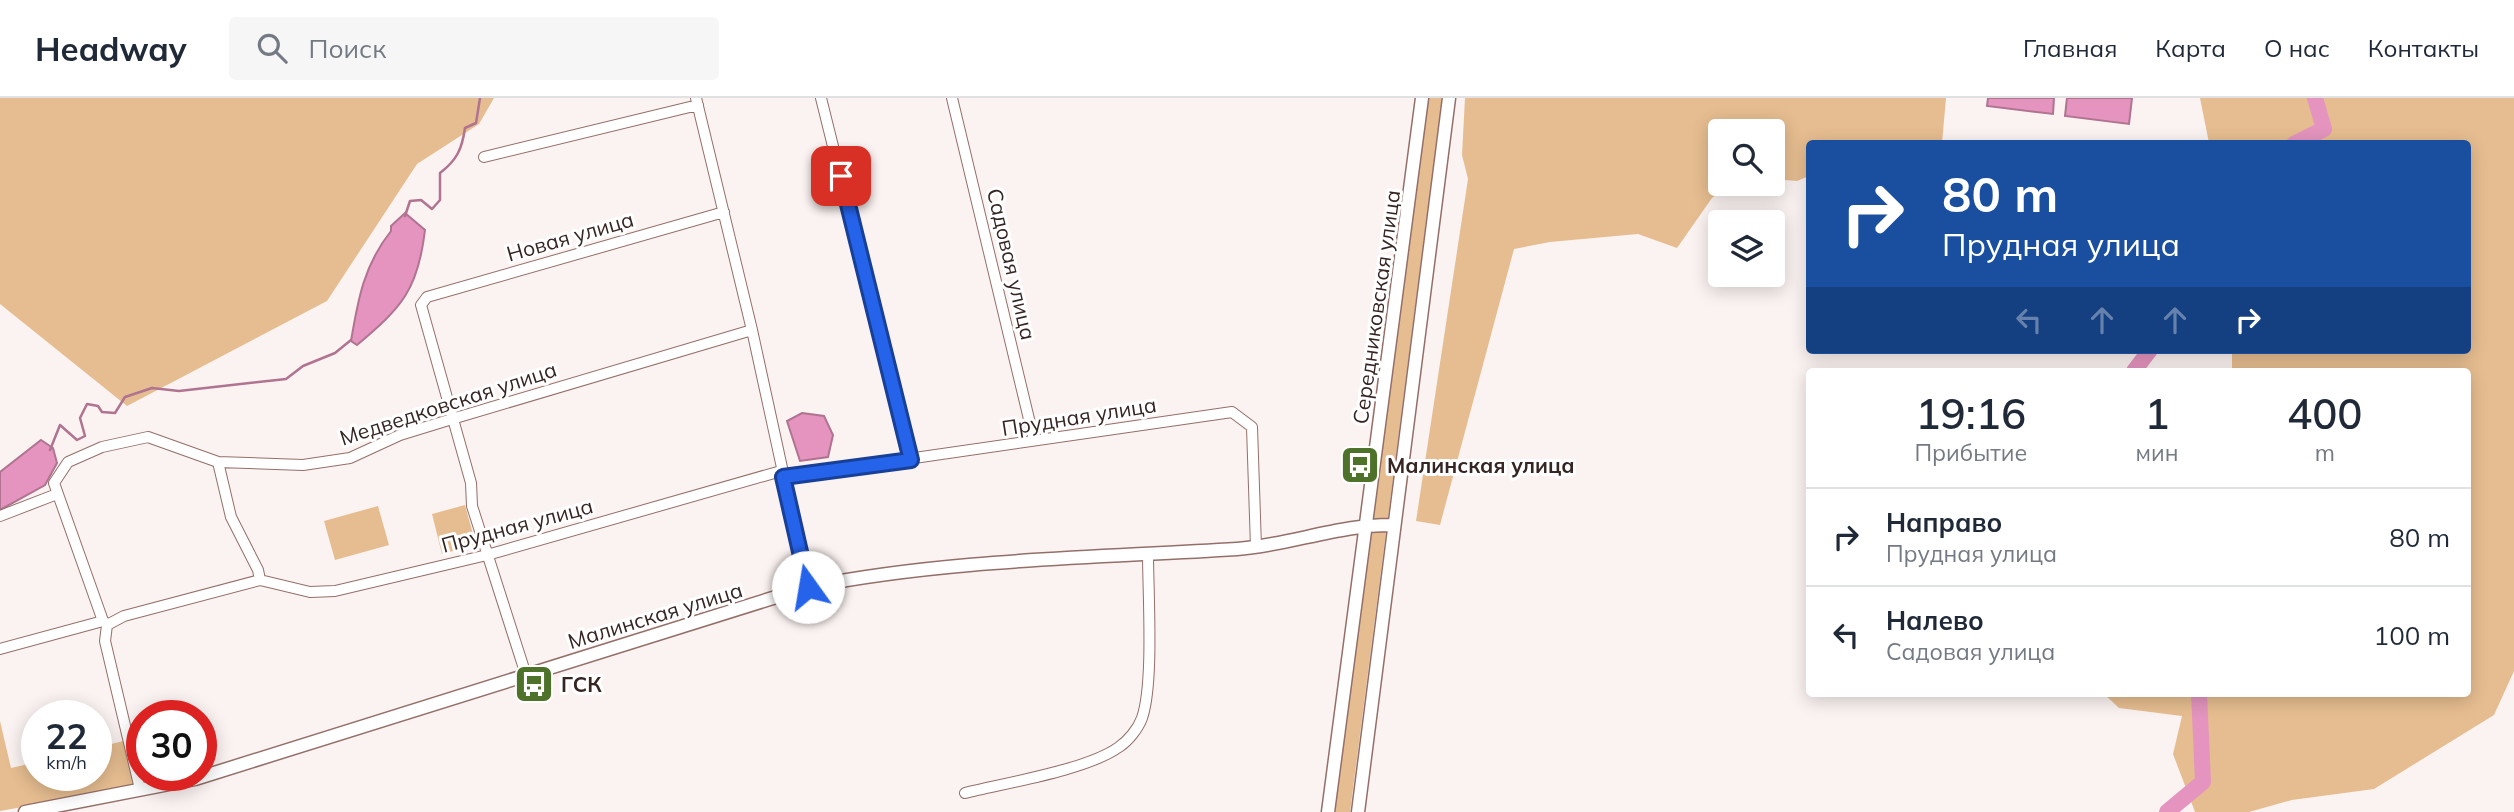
<!DOCTYPE html>
<html lang="ru">
<meta charset="utf-8">
<style>
:root{--surface:#fff;--page:#f6f6f7;--text:#1f2937;--muted:#747a83;--line:#e0e1e3}
body{margin:0;font-family:Mulish,sans-serif;background:var(--page);color:var(--text);height:100vh;display:flex;flex-direction:column;font-size:26px;white-space:nowrap}
*{box-sizing:border-box;margin:0}
p{font-size:23px;color:var(--muted)}
.icon{flex:none;width:38px;height:38px;fill:none;stroke:currentColor;stroke-width:2;stroke-linecap:round;stroke-linejoin:round}
.map{position:relative;flex:1;overflow:hidden}
.panel{position:absolute;left:1806px;top:270px;width:665px;height:329px;display:flex;flex-direction:column;background:var(--surface);border-radius:7px;box-shadow:0 4px 18px #0003}
.panel>*{flex:none}
.top-card{position:absolute;left:1806px;top:42px;width:665px;height:214px;border-radius:7px;box-shadow:0 4px 18px #0003;background:#1a4fa0;color:#fff;overflow:hidden}
.fabs{position:absolute;left:1708px;top:21px;display:grid;gap:14px}
.fabs a{display:grid;place-items:center;width:77px;height:77px;border-radius:7px;background:var(--surface);box-shadow:0 4px 18px #0003;font-size:35px}
.speed{position:absolute;left:21px;top:602px;display:flex;gap:14px;font-size:35px;font-weight:700;text-align:center}
.speed>*{display:grid;place-content:center;width:91px;height:91px;border-radius:50%;background:var(--surface);box-shadow:0 4px 18px #0003;line-height:1}
.speed small{font-size:18px;font-weight:400}
.speed .limit{border:10px solid #d22;background:#fff;color:#111}
.pin{position:absolute;display:grid;place-items:center;width:60px;height:60px;color:#fff;margin:-30px;border-radius:14px;box-shadow:0 4px 10px #0006}
.me{position:absolute;width:77px;margin:-38px;rotate:347deg;stroke-linejoin:round;filter:drop-shadow(0 0 5px #0008)}
.turn{display:flex;align-items:center;gap:24px;height:147px;padding:0 21px;font-size:32px}
.turn .icon{width:91px;height:91px;stroke-width:2.5}
.turn b{display:block;font-size:49px;line-height:60px}
.lanes{display:flex;align-items:center;height:66px;padding:0 21px;background:#0003;justify-content:center;gap:35px;direction:ltr}
.lanes .off{opacity:.35}
.eta{display:flex;justify-content:space-evenly;align-items:center;height:119px;text-align:center}
.eta b{font-size:42px;font-weight:600;line-height:49px}
ul{padding:0;list-style:none}
li{display:flex;align-items:center;gap:21px;height:98px;padding:0 21px;border-top:2px solid var(--line)}
li div{flex:1}
li b{display:block;font-size:26px}
li em{font-style:normal}
header{display:flex;align-items:center;gap:42px;box-sizing:border-box;height:98px;padding:0 35px;background:var(--surface);border-bottom:2px solid var(--line)}
header strong{font-size:33px}
nav{display:flex;gap:38px;margin-inline-start:auto;font-size:24px}
.search{width:490px;height:63px;background:var(--page);display:flex;align-items:center;gap:18px;box-sizing:border-box;padding:0 24px;border-radius:7px;color:var(--muted);font-size:26px}
.map>svg:first-child{display:block}
</style>
<header>
<strong>Headway</strong>
<div class="search"><svg class="icon" aria-label="search" viewBox="0 0 24 24"><circle cx="10" cy="10" r="6"/><path d="M15 15l6 6"/></svg>Поиск</div>
<nav><a>Главная</a><a>Карта</a><a>О нас</a><a>Контакты</a></nav>
</header>
<div class="map">
<svg width="2514" height="714" viewBox="0 0 2514 714">
<rect width="100%" height="100%" fill="#fbf3f1"/>
<path fill="#e6bd90" d="M0 0H494L479 26 417 66 327 203 127 308 0 206Z
M1425 0H1442L1350 714H1333Z
M1465 0H1946L1942 45 1810 46 1809 78 1797 83 1773 81V33H1720V86H1730L1712 100 1677 150 1638 136 1550 144 1514 151 1440 427 1416 423 1468 81 1462 57Z
M2200 0H2514V573L2494 617 2374 691 2292 702 2249 714H2195L2173 656 2182 618 2119 610 2103 595H2468V273H2232V252H2468V46L2209 45Z
M465 407 476 447 442 456 432 416Z
M378 408 389 447 335 462 324 423Z
M0 623 11 670 37 664V677H96V650L123 643 134 689 0 713Z"/>
<path fill="#e494be" stroke="#b07390" stroke-width="2" d="M1988 0H2054L2053 16 1987 8Z
M2067 0H2132L2129 26 2065 18Z
M405 115 425 132C418 192 402 209 357 247L351 243C358 201 364 167 391 133V128Z
M802 315 824 318 833 337 828 359 800 363 787 323Z
M41 342 53 350 57 365 45 387 0 412V374Z"/>
<g fill="none" stroke-linecap="round" stroke-linejoin="round">
<path stroke="#b07390" stroke-width="2.5" d="M405 118 410 103 421 102 432 111 440 102V75C457 62 462 51 465 30L476 25 480 0
M50 352 60 327 77 342 85 338 80 320 87 306 98 308 102 314 115 315 125 299 152 290 179 293 286 281 303 268 335 255 351 242"/>
<path stroke="#e494be" stroke-width="16" d="M2294 46 2324 31 2315 0
M2134 273 2150 252
M2167 714 2203 684 2199 595"/>
<g stroke="#946f69" stroke-width="12">
<path id="minor" d="M696 0 752 232 808 489
M821 0 911 362
M952 0 1034 342
M484 59 698 7
M218 364 231 419 258 472 260 482
M783 379 1232 314 1252 329 1256 449
M0 418 57 396
M260 482 310 494 335 493 487 457 781 373
M103 523 54 385 68 364 102 349 148 339 218 364 303 367 350 360 400 337 452 321 752 232
M0 551 103 523 107 526
M526 577 472 408 471 385 421 207 427 199 724 114
M140 691 105 543 107 527 124 518 260 482
M965 695C1005 685 1087 672 1119 649 1128 643 1138 631 1142 620 1154 585 1148 496 1148 455"/>
</g>
<g stroke="#946f69" stroke-width="15">
<path id="tertiary" d="M25 714 195 681 808 489C948 461 1094 460 1237 451 1290 447 1341 426 1394 427
M1328 714 1422 0
M1358 714 1449 0"/>
</g>
<use href="#minor" stroke="#fff" stroke-width="10"/>
<use href="#tertiary" stroke="#fff" stroke-width="12"/>
</g>
<g fill="none" stroke-linecap="round" stroke-linejoin="round">
<g stroke="#184099" stroke-width="18">
<path id="route" d="M808 489 783 379 911 362 841 78"/>
</g>
<use href="#route" stroke="#2563eb" stroke-width="12"/>
</g>
<defs>
<g id="bus-square" transform="scale(2.0125)"><rect x="-9" y="-9" width="18" height="18" rx="4" fill="#4f722b" stroke="#fff"/><path d="M-5-6H5V4H4V6H2V4H-2V6H-4V4H-5ZM-3.5-4V0h7V-4ZM-3.5 1.2v1.5H-2V1.2ZM2 1.2v1.5H3.5V1.2Z" fill="#fff"/></g>
</defs>
<g fill-rule="evenodd">
<use href="#bus-square" x="1360" y="367"/>
<use href="#bus-square" x="534" y="586"/>
</g>
<g text-anchor="middle" dominant-baseline="central" stroke-width="6" stroke-linejoin="round" paint-order="stroke">
<g font-size="21" fill="#352523" stroke="#fff">
<text transform="translate(570 138) rotate(-16)">Новая улица</text>
<text transform="translate(1012 166) rotate(77)">Садовая улица</text>
<text transform="translate(1376 209) rotate(-82)">Середниковская улица</text>
<text transform="translate(448 305) rotate(-18)">Медведковская улица</text>
<text transform="translate(1079 318) rotate(-9)">Прудная улица</text>
<text transform="translate(517 427) rotate(-15)">Прудная улица</text>
<text transform="translate(655 517) rotate(-17)">Малинская улица</text>
</g>
<g font-size="21" font-weight="bold" fill="#352523" stroke="#fff" text-anchor="start">
<text x="1387" y="367">Малинская улица</text>
<text x="561" y="586">ГСК</text>
</g>
</g>
</svg>
<div class="fabs">
<a><svg class="icon" aria-label="search" viewBox="0 0 24 24"><circle cx="10" cy="10" r="6"/><path d="M15 15l6 6"/></svg></a>
<a><svg class="icon" aria-label="layers" viewBox="0 0 24 24"><path d="M12 4l9 5-9 5-9-5zM3 14l9 5 9-5"/></svg></a>
</div>
<div class="speed"><div>22<small>km/h</small></div><div class="limit">30</div></div>
<div class="pin" style="left:841px;top:78px;background:#d93025"><svg class="icon" aria-label="arrive" viewBox="0 0 24 24"><path d="M6 21V4h12l-3 4 3 4H6"/></svg></div>
<svg class="me" style="left:808px;top:489px" viewBox="-20 -20 40 40"><circle r="19" fill="#fff"/><path d="M0-13L10 11 0 6-10 11z" fill="#2563eb"/></svg>
<div class="top-card">
<div class="turn"><svg class="icon" aria-label="right" viewBox="0 0 24 24"><path d="M7 20v-9h11M14 6l5 5-5 5"/></svg><div><b>80 m</b>Прудная улица</div></div>
<div class="lanes"><svg class="icon off" aria-label="left" viewBox="0 0 24 24"><path d="M17 20v-9H6M10 6l-5 5 5 5"/></svg><svg class="icon off" aria-label="ahead" viewBox="0 0 24 24"><path d="M12 20V5M6 11l6-6 6 6"/></svg><svg class="icon off" aria-label="ahead" viewBox="0 0 24 24"><path d="M12 20V5M6 11l6-6 6 6"/></svg><svg class="icon" aria-label="right" viewBox="0 0 24 24"><path d="M7 20v-9h11M14 6l5 5-5 5"/></svg></div>
</div>
<section class="panel">
<div class="eta">
<div><b>19:16</b><p>Прибытие</p></div>
<div><b>1</b><p>мин</p></div>
<div><b>400</b><p>m</p></div>
</div>
<ul>
<li><svg class="icon" aria-label="right" viewBox="0 0 24 24"><path d="M7 20v-9h11M14 6l5 5-5 5"/></svg><div><b>Направо</b><p>Прудная улица</p></div><em>80 m</em></li>
<li><svg class="icon" aria-label="left" viewBox="0 0 24 24"><path d="M17 20v-9H6M10 6l-5 5 5 5"/></svg><div><b>Налево</b><p>Садовая улица</p></div><em>100 m</em></li>
</ul>
</section>
</div>
